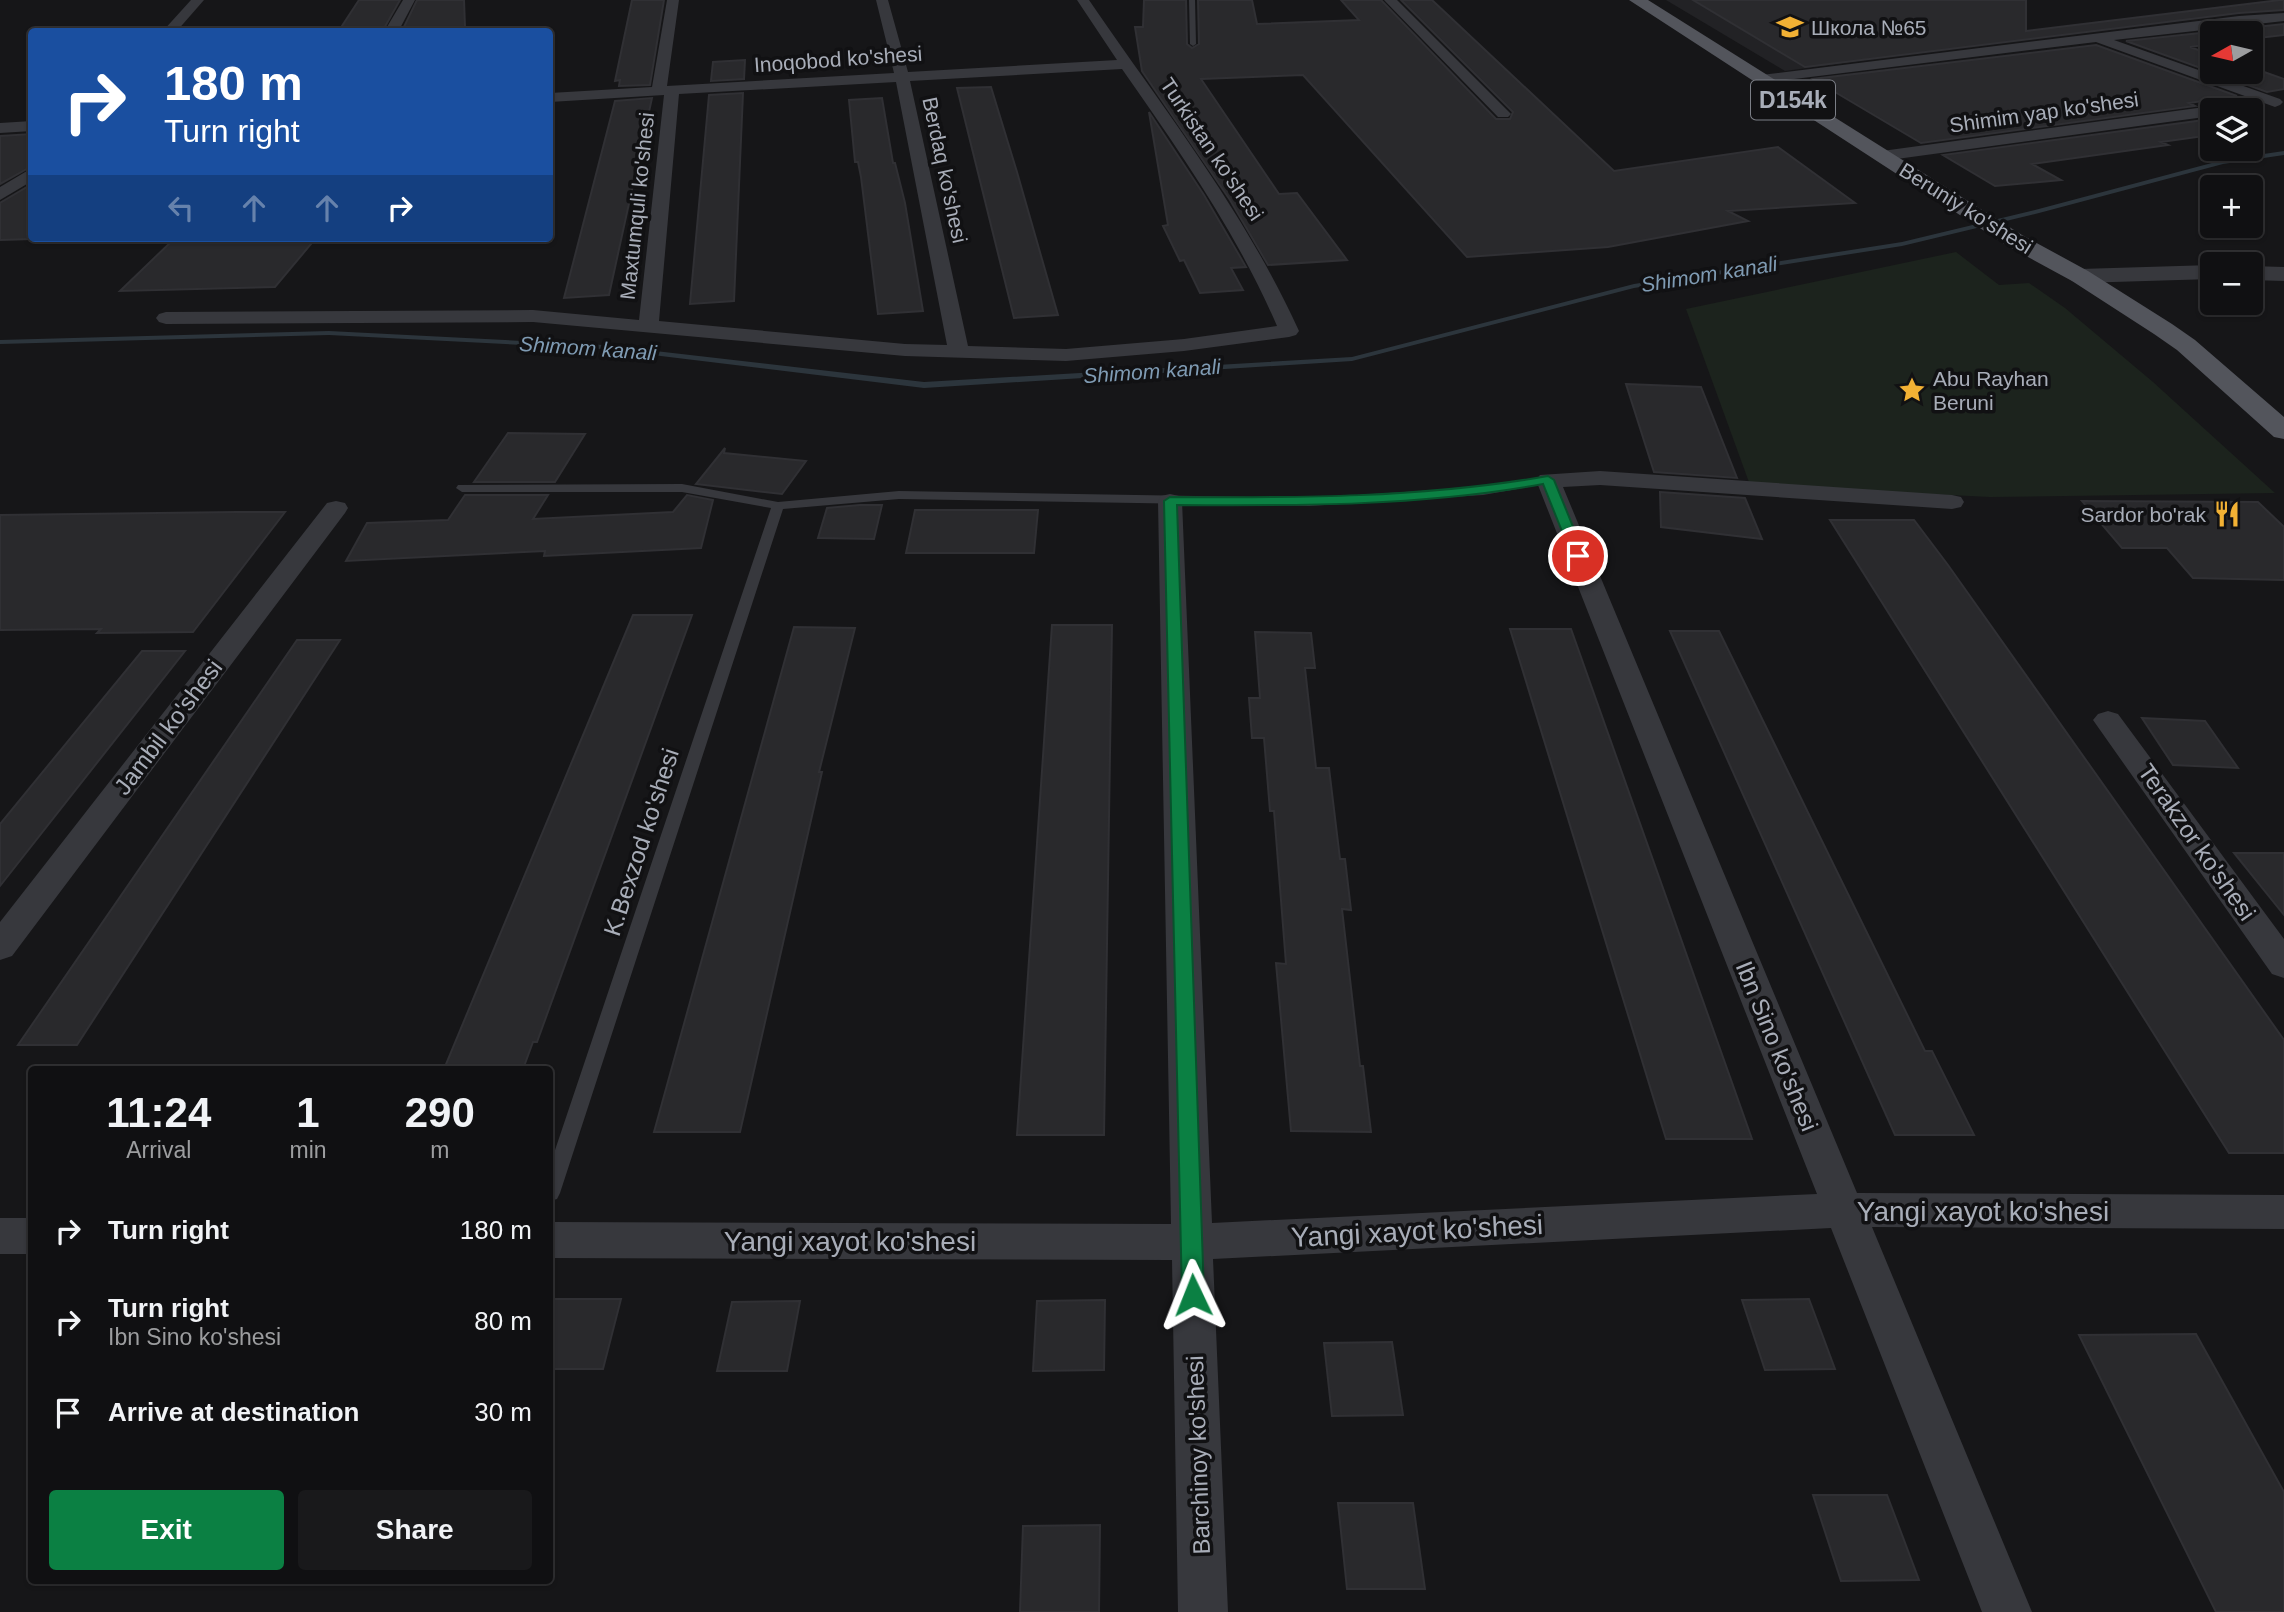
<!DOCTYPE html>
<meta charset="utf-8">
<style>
:root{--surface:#101012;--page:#19191b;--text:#f1f3f6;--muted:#9c9d9f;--line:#303032;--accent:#0b8043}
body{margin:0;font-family:Helvetica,sans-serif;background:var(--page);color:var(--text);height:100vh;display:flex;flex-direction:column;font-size:26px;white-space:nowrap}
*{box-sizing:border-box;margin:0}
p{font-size:23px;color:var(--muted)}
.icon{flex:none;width:38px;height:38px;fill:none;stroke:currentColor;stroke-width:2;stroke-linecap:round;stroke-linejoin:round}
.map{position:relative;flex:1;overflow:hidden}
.sheet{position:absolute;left:28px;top:1066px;width:525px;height:518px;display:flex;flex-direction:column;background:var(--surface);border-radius:7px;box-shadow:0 2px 5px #0004,0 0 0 2px var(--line)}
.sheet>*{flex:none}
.hud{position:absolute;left:28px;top:28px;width:525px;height:214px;border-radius:7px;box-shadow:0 2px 5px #0004,0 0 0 2px var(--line);background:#1a4fa0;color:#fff;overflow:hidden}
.needle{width:46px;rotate:262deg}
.tools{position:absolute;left:2200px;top:21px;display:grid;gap:14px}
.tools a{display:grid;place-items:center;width:63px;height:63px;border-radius:7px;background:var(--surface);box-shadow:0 2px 5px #0004,0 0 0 2px var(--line);font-size:35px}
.pin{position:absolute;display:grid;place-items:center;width:60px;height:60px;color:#fff;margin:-30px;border:4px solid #fff;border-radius:50%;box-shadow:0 2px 7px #0007}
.me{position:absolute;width:77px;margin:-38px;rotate:358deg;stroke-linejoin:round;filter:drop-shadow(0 0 5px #0008)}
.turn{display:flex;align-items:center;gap:24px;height:147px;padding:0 21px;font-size:32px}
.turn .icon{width:91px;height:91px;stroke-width:2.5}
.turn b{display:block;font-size:49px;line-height:60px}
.lanes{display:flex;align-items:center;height:66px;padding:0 21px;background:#0003;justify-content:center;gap:35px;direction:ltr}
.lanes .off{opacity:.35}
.eta{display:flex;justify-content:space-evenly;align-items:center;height:119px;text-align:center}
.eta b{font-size:42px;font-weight:700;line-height:49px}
.action{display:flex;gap:14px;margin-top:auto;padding:14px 21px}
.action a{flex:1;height:80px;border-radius:7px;background:var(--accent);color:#fff;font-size:28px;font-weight:700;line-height:80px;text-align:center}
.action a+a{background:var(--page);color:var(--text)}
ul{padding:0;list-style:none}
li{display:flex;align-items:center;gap:21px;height:91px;padding:0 21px}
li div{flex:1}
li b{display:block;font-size:26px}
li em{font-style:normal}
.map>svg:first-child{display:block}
</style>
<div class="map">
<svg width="2284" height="1612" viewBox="0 0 2284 1612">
<rect width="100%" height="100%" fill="#161618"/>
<path fill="#222225" d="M1666 0H1832L1908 54 1785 71Z"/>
<path fill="#1c231d" d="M1956 252 1999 285 2029 283 2065 308 2153 382 2275 493 1990 497 1750 485 1686 309Z"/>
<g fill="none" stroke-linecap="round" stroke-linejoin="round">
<path fill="#2c353c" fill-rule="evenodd" d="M2284 151V155L2223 164 2039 213 1902 246 1634 288 1352 361 924 388 603 349 329 335 0 344V340L329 331 603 345 924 382 1352 357 1634 284 1902 242 2035 210 2223 160Z"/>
</g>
<path fill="#29292c" stroke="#303034" stroke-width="2" d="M359 0H400L382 32H338Z
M417 0H464L465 27 402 31Z
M632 0H664L650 85 619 86 620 80 615 81Z
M1144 0H1186L1187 44 1192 48 1199 44 1198 0H1252L1257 24 1359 20 1341 0H1381L1496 119H1510L1513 112 1401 0H1432L1614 171 1778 147 1855 203 1728 211 1748 221 1608 247 1467 257 1303 75 1201 79 1279 194 1297 193 1347 260 1268 265 1230 200 1142 71 1135 27H1143Z
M1693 0H2026V31L2280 0H2284V10L2239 13 1805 67Z
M2284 24V35L2250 39V33H2212V44L2190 47 2212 55V72H2250V67L2284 79V89L2267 92 2126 41Z
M2096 45 2237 96 2189 103 2195 106 1921 143 1813 79Z
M745 60 744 79 711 81 713 62Z
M991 87 1017 172 1058 315 1014 318 957 88Z
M743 93 734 301 690 304 709 95Z
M652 98 609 295 564 298 615 101Z
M882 98 893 163H895L905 203 923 311 878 314 861 177 858 162H855L849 100Z
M1149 112 1204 195 1242 260 1246 267 1231 268 1243 290 1200 293 1184 260 1180 261 1163 226 1168 225Z
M2212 119V135L2161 142 2168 145 2032 164 2061 180 1995 186 1943 155Z
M32 134V166L0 184V136Z
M32 184V239L0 240V203Z
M175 238H316L275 287 120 291Z
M1626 384 1701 387 1737 478 1654 472Z
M508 433 585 434 555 482H474Z
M725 448 724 453 806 461 782 494 696 484Z
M1660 492 1745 498 1762 539 1661 527Z
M465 495H548L533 519 673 512 687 495 713 500 701 548 544 556 545 551 346 561 367 523 448 520Z
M2082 501 2258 502 2284 527V580L2193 578 2167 548H2122Z
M860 505H882L874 539 818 538 827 508Z
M915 510H1038L1034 553H906Z
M237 512H285L193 632 97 633 101 629 0 630V515Z
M1830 520H1914L1948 565 2284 1040V1153H2229Z
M633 615H692L537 1042H533L523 1069H444Z
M1052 625H1112L1104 1135H1017Z
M794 627 855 628 819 772H822L740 1132H654Z
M1510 629H1571L1752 1139H1666Z
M1670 631H1719L1925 1051H1932L1974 1135H1895Z
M1255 632 1311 633 1315 668H1305L1316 768H1329L1340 859H1345L1351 910 1342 909 1360 1066H1363L1371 1132 1291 1131 1276 963 1286 964 1274 811H1270L1264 738H1252L1249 698H1260Z
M297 640H340L77 1045H18Z
M142 651H185L0 886V824Z
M2142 718 2205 721 2238 768 2173 765Z
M2234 853H2284V915Z
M554 1299H621L603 1369H550V1315Z
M1809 1299 1835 1369 1765 1370 1742 1300Z
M1105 1300 1104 1370 1033 1371 1037 1301Z
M800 1301 787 1371H717L732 1302Z
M2196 1334 2284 1492V1612H2216L2079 1335Z
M1392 1342 1403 1415 1332 1416 1324 1343Z
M1813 1495H1887L1919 1580 1841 1581Z
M1338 1503H1413L1425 1589H1347Z
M1100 1525 1099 1612H1020L1023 1526Z"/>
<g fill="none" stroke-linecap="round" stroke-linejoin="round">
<path fill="#37383d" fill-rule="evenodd" d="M1189 0H1195L1196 44 1193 46 1190 44Z
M1548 476 1554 480 1552 483 1483 495 1309 506 899 499 783 509 560 1193 557 1199 550 1201V1165L771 508 682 492H462L456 488 458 485 682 484 778 502 899 491 1309 498 1483 487Z"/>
<path fill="#37383d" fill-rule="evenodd" d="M191 0H204L176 32H162Z
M403 0H415L398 32H384Z
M667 0H679L667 86 894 73 876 0H888L908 72 1117 60 1077 0H1089C1162 107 1244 210 1299 331L1296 335 1289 337 1184 351 1066 361 905 356 533 322 166 324 159 322 156 318 159 314 166 312 533 310 639 320 664 95 550 102V93L652 87ZM1122 69C1180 152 1237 233 1277 326L1184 339 1066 349 968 346 910 81ZM896 82 947 345 905 344 659 321 679 94Z
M1384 0H1397L1511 114 1508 117H1498Z
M2284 13V21L2114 40 2280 99 2283 102 2280 105 2275 107 2096 42 1761 83 1754 79 1761 75 2239 16Z
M2212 106 2219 110H2212V116L1882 161 1874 156 1882 151Z
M32 121V131L0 133V123Z
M32 168V181L0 200V187Z
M1600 471 1952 495 1961 497 1964 502 1961 507 1952 509 1600 485 1563 487 1857 1193 2284 1195V1229L1872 1227 2032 1612H1982L1831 1228 1213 1259 1228 1612H1178L1172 1260 550 1258V1222L1171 1224 1158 501 1161 496 1170 494 1179 496 1182 501 1212 1223 1817 1194 1536 480 1540 475Z
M336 501 345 503 348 508 345 513 12 956 0 960V922L327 503Z
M2108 711 2118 714 2284 939V978L2272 974 2093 720 2098 714Z
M0 1218H32V1254H0Z"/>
<path fill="#37383d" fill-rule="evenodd" d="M2212 265V279L2080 283 2072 281 2068 276 2072 271 2080 269Z
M2250 266 2284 267V281L2250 280Z"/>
<path fill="#53555c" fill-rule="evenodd" d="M1629 0H1648L2022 235 2088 271 2172 324 2195 340 2284 417V439L2274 437 2177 350 2154 334 2072 281 2006 245Z"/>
</g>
<path fill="#0b8043" stroke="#07532c" stroke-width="2" d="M1548 476 1554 480 1585 556 1583 558H1574L1572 556 1543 484C1422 506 1300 506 1177 505L1204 1295 1201 1301 1193 1304 1186 1301 1182 1295 1164 501 1170 497C1297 498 1422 498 1548 476Z"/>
<defs>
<g id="school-bare" transform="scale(2.1)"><path d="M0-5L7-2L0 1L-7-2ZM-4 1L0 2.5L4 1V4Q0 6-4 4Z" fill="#f2b134" stroke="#111113" stroke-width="2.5" paint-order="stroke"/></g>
<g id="sight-bare" transform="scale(2.1)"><path d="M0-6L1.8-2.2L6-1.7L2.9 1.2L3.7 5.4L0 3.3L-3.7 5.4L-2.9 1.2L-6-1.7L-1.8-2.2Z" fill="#f2b134" stroke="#111113" stroke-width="2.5" paint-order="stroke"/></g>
<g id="restaurant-bare" transform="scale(2.1)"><path d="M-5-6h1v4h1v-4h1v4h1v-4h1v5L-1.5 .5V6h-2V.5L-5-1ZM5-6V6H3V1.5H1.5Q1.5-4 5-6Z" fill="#f2b134" stroke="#111113" stroke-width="2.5" paint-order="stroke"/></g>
</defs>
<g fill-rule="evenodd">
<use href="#school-bare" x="1790" y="27"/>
<use href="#sight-bare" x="1912" y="390"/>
<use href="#restaurant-bare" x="2227" y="514"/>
</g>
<g text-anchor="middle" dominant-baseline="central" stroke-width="7" stroke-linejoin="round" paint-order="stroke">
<g font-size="21" fill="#a8adb8" stroke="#111113" text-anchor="start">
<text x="1811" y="27">Школа №65</text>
<text x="1933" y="378">Abu Rayhan<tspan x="1933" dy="24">Beruni</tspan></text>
<text x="2206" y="514" text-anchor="end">Sardor bo'rak</text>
</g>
<g font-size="21" fill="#a8adb8" stroke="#111113">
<text transform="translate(838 59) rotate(-4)">Inoqobod ko'shesi</text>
<text transform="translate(2044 112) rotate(-8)">Shimim yap ko'shesi</text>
<text transform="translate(1212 149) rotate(56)">Turkistan ko'shesi</text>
<text transform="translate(945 170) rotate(78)">Berdaq ko'shesi</text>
<text transform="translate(637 206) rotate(-84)">Maxtumquli ko'shesi</text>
<text transform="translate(1966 208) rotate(32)">Beruniy ko'shesi</text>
</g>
<g font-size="21" font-style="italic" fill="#7f9bb3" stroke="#111113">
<text transform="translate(1709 274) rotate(-9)">Shimom kanali</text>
<text transform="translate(588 348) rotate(4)">Shimom kanali</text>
<text transform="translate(1152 371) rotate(-4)">Shimom kanali</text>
</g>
<rect fill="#111113" stroke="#7b7e86" stroke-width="2" x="1751" y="80.5" width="84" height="39" rx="5"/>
<g font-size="23" font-weight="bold" fill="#a8adb8">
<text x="1793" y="100">D154k</text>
</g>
<g font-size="24" fill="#a8adb8" stroke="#111113">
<text transform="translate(168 727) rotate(-53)">Jambil ko'shesi</text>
<text transform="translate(641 842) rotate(-72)">K.Bexzod ko'shesi</text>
<text transform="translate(2197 842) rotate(55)">Terakzor ko'shesi</text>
<text transform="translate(1777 1046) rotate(68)">Ibn Sino ko'shesi</text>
<text transform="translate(1198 1455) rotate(-92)">Barchinoy ko'shesi</text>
</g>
<g font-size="28" fill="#a8adb8" stroke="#111113">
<text x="1983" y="1211">Yangi xayot ko'shesi</text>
<text transform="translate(1417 1231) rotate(-3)">Yangi xayot ko'shesi</text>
<text x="850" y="1241">Yangi xayot ko'shesi</text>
</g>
</g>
</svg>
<div class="tools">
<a><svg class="needle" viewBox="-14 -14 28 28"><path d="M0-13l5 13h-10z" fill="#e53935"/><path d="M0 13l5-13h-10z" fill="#9c9d9f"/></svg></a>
<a><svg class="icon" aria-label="layers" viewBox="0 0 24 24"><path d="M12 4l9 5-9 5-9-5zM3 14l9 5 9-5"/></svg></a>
<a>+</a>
<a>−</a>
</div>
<div class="pin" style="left:1578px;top:556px;background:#d93025"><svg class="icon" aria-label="arrive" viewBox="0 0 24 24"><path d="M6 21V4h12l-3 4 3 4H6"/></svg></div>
<svg class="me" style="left:1193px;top:1295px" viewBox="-20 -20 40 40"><path d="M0-17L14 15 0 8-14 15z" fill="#0b8043" stroke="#fff" stroke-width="4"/></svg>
<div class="hud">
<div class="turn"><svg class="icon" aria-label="right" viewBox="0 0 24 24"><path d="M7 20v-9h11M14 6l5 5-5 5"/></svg><div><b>180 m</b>Turn right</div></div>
<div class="lanes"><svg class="icon off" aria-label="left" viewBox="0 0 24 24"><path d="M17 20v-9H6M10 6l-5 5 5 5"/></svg><svg class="icon off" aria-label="ahead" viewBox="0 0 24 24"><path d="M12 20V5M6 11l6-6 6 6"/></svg><svg class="icon off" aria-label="ahead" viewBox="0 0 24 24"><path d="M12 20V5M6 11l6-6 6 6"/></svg><svg class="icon" aria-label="right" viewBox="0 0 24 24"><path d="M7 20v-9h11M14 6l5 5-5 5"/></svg></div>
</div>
<section class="sheet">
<div class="eta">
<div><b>11:24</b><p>Arrival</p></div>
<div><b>1</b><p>min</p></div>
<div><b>290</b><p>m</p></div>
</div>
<ul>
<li><svg class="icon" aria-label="right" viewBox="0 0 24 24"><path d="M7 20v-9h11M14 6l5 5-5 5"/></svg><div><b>Turn right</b></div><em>180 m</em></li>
<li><svg class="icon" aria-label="right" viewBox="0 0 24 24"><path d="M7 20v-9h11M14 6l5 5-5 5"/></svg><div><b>Turn right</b><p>Ibn Sino ko'shesi</p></div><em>80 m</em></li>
<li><svg class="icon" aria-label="arrive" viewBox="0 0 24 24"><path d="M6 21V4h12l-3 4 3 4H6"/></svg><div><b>Arrive at destination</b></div><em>30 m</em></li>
</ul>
<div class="action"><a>Exit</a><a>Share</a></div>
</section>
</div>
